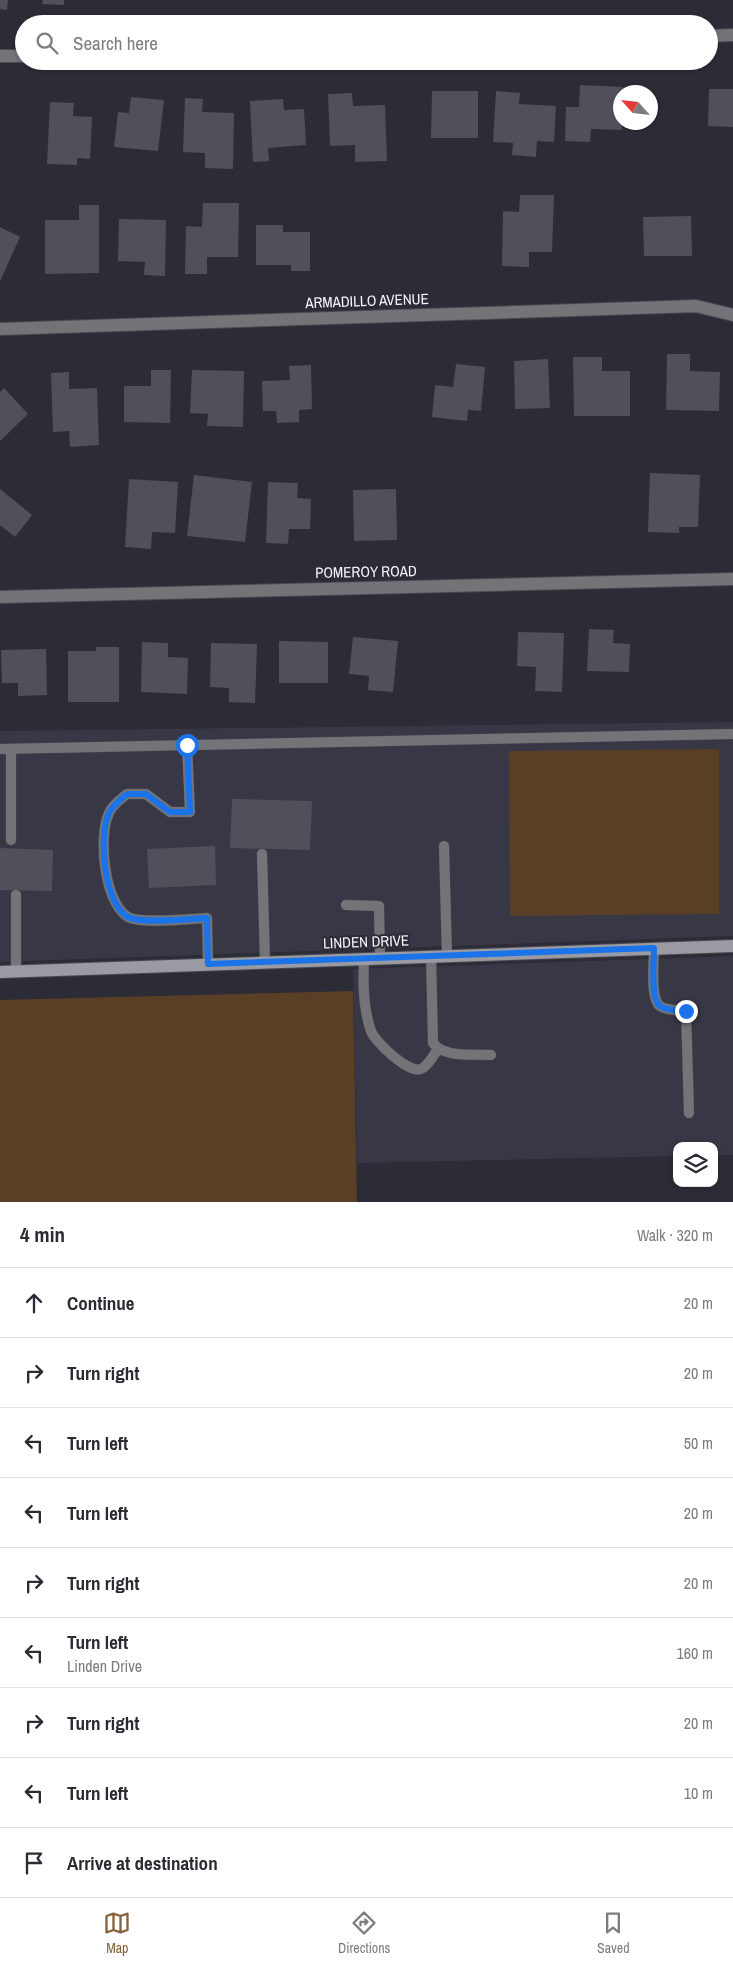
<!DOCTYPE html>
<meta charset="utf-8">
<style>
:root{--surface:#fff;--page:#f2f2f3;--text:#2b2b33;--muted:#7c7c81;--line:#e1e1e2;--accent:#86613c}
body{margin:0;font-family:"Archivo Narrow",sans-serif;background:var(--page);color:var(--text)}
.controls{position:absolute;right:15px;bottom:15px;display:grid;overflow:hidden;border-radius:10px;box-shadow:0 1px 4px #0004}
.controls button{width:45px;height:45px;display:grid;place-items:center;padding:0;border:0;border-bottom:1px solid var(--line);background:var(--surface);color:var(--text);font:25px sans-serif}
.compass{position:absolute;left:613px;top:85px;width:45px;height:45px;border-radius:50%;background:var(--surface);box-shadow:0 1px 4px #0004;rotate:297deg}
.stop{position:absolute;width:15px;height:15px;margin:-11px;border:4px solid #1a73e8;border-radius:50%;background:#fff}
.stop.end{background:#1a73e8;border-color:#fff;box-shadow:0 1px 5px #0008}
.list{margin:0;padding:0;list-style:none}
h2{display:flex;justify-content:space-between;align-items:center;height:65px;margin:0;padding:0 20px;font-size:21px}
h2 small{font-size:16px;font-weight:400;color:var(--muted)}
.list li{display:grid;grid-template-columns:32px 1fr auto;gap:15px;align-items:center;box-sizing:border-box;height:70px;padding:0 20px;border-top:1px solid var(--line)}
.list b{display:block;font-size:19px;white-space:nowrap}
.list p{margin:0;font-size:16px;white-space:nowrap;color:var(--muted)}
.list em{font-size:16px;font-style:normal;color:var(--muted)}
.icon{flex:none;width:28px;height:28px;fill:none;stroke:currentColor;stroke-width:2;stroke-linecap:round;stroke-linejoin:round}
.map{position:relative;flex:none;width:733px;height:1202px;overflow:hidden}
.search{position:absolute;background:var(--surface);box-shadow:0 1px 4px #0004;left:15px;right:15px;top:15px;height:55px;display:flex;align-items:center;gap:12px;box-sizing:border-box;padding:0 18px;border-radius:28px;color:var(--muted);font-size:19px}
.sheet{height:695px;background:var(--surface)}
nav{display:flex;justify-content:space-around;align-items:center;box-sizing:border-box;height:70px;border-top:1px solid var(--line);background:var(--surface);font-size:14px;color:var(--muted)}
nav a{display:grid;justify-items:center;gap:2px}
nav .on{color:var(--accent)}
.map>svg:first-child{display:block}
.built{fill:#373746}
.green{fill:#593f25}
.building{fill:#50505b}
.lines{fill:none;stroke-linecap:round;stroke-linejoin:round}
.lane-casing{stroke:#484851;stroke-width:11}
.street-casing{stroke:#484851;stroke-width:14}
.secondary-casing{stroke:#484851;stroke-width:14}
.lane{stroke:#737378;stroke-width:10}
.street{stroke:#737378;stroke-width:12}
.secondary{stroke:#9a9aa2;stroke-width:12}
.route{stroke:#1a73e8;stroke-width:6}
.labels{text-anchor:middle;stroke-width:4;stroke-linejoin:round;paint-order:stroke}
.street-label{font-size:15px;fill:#f4f4fa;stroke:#2c2c36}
</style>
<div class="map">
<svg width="733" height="1202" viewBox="0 0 733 1202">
<rect width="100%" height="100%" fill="#2c2c36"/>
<g class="built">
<polygon points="733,722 733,936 0,962 0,731"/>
<polygon points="733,956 733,1155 714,1155 714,1146 677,1146 677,1156 357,1163 353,969"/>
</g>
<g class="green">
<polygon points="719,749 719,914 510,916 509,751"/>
<polygon points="353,991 357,1202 0,1202 0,1000"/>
</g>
<g class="building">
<polygon points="0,0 8,0 7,10 0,9"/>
<polygon points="43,0 64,0 64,5 42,4"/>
<polygon points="580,85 623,87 623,92 620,92 622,130 591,129 590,142 565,141 566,107 579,107"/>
<polygon points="709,89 733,89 733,127 708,126"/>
<polygon points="432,91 478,91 478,138 431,138"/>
<polygon points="496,91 520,93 519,104 556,106 554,142 537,141 536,157 512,155 513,143 493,142"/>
<polygon points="352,93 353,106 385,105 387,161 355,162 355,145 330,146 328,94"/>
<polygon points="131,97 164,100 158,151 114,147 118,112 129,113"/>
<polygon points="185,98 203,99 202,112 234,113 233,169 205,168 205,153 183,152"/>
<polygon points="283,99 284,110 304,109 306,145 268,148 269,161 253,162 250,101"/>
<polygon points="50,102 74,103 73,116 92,117 90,159 77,158 77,165 47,164"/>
<polygon points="520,195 554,195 552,252 529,252 529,267 502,266 503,211 519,212"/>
<polygon points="203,203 239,203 238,257 207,257 207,274 185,274 186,226 202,227"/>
<polygon points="79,205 99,205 99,273 45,274 45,220 79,220"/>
<polygon points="691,216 692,256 644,256 643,217"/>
<polygon points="119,219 166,220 165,276 144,275 145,262 118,261"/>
<polygon points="256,225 283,225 283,232 310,232 310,271 291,271 291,265 256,265"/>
<polygon points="0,227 20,237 0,281"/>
<polygon points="667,354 690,354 690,371 720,372 719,411 666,410"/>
<polygon points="573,357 602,357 602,371 630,371 630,416 574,416"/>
<polygon points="548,359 550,408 515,409 514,361"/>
<polygon points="456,364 485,367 481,411 468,410 467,421 432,417 435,385 453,387"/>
<polygon points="311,365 312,409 299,410 299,422 277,423 276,411 263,411 262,381 290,380 289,366"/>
<polygon points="151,370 171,370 170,423 124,422 124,386 151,386"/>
<polygon points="192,370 244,371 243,427 207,426 208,414 190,413"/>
<polygon points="69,372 69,389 97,388 99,445 70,447 69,431 53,432 51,373"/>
<polygon points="4,388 28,414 0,441 0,392"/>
<polygon points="650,473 700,475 698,527 679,527 679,533 648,532"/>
<polygon points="194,475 252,482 245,542 187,536"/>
<polygon points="129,479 178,482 175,533 152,532 151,549 125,547"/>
<polygon points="268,482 298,483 297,498 311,499 310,529 289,529 288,544 266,543"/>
<polygon points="0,489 32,515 15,537 0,525"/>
<polygon points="396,489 397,540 354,541 353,490"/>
<polygon points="589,629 614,630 613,643 630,644 629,672 587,671"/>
<polygon points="518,632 564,633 562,692 535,691 536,667 517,666"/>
<polygon points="353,637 398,641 393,692 368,690 369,676 349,674"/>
<polygon points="279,641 328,642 328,683 279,683"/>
<polygon points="142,642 168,643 168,657 188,658 187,694 141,692"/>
<polygon points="211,643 257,644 255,703 229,702 229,688 210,687"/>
<polygon points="96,647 119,647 119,702 68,702 68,651 96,651"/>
<polygon points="46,649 47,695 18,696 18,683 2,683 1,650"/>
<polygon points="232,799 312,801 310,850 230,848"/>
<polygon points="215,846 216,885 149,888 147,849"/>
<polygon points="0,848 53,850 52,891 0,890"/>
</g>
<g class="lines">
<defs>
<g id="lane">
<path d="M187 745 190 812H170L146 794H127C121 799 112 805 109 813 98 836 104 903 128 917 141 924 189 919 207 918L208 964"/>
<polyline points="0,749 733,734"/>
<polyline points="11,749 11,840"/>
<polyline points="444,846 447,956"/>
<polyline points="262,854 265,962"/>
<polyline points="346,905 379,906 380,958"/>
<path d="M654 949C654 961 650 999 660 1006 667 1011 678 1010 686 1011L689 1113"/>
<path d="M431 956 433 1043C444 1058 473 1054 491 1055"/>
<path d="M364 959C363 983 363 1008 371 1031 375 1042 409 1074 421 1069 428 1066 433 1056 438 1049"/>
<polyline points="16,971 16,895"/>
</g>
<g id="street">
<polyline points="709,36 733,35"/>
<polyline points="0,56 24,56"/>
<polyline points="0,329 696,306 733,315"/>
<polyline points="0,597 733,579"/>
</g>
<polyline id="secondary" points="0,972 733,946"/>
</defs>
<use href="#lane" class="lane-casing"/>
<use href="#street" class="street-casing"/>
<use href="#secondary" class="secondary-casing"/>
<use href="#lane" class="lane"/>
<use href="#street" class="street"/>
<use href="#secondary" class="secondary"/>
</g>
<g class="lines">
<path class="route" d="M187 745 190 812H170L146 794H127C121 799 112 806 109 813 98 836 104 904 128 917 142 924 189 919 207 918L208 964 654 948C654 961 650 999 660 1006 667 1011 678 1010 686 1011"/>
</g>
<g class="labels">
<g class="street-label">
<text transform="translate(367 301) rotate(-2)" y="5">ARMADILLO AVENUE</text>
<text transform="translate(366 572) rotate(-1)" y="5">POMEROY ROAD</text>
<text transform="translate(366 942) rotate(-2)" y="5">LINDEN DRIVE</text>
</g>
</g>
</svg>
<div class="controls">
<button><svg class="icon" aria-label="layers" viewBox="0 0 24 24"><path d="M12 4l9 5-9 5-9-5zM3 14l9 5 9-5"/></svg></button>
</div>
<svg class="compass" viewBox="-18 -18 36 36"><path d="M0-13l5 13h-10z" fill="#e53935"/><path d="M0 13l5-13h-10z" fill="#7c7c81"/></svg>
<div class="stop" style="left:187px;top:745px"></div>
<div class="stop end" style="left:686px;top:1011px"></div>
<div class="search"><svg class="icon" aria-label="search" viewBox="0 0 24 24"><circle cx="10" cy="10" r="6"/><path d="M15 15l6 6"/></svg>Search here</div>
</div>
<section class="sheet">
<h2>4 min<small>Walk · 320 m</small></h2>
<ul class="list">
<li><svg class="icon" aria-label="ahead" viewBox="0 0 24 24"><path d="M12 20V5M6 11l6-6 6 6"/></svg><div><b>Continue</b></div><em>20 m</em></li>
<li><svg class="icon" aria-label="right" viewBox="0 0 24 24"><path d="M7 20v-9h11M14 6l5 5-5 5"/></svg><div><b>Turn right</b></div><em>20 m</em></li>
<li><svg class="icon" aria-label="left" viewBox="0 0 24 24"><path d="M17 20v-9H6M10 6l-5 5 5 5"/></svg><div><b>Turn left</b></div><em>50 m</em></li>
<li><svg class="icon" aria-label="left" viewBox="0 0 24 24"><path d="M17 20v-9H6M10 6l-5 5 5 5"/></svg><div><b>Turn left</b></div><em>20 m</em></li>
<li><svg class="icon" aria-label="right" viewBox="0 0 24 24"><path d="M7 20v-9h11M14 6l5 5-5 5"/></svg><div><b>Turn right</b></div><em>20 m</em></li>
<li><svg class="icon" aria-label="left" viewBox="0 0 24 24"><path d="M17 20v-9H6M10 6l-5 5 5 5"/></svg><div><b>Turn left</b><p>Linden Drive</p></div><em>160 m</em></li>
<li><svg class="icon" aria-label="right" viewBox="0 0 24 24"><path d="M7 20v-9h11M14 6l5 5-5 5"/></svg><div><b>Turn right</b></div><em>20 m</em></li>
<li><svg class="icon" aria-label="left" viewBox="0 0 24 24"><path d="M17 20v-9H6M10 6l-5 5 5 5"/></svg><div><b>Turn left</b></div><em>10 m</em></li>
<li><svg class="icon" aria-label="arrive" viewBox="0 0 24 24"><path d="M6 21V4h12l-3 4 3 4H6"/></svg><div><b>Arrive at destination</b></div></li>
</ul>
</section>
<nav>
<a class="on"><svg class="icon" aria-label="map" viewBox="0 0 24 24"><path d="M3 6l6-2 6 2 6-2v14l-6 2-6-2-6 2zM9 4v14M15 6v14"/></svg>Map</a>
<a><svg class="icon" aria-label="directions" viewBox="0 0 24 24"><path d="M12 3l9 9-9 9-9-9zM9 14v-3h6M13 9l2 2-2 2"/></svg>Directions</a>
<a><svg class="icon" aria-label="saved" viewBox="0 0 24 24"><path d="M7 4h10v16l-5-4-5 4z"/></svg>Saved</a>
</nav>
